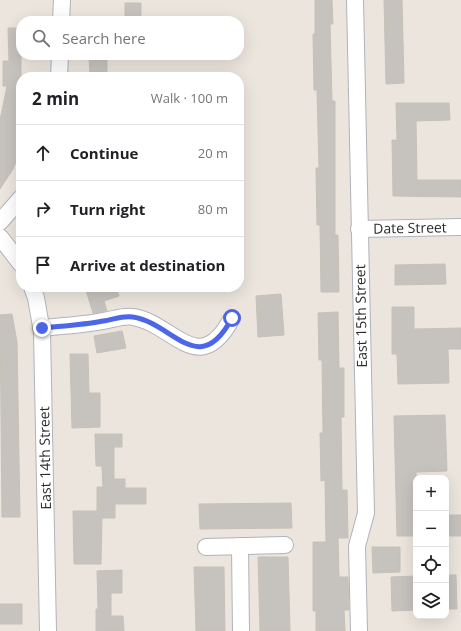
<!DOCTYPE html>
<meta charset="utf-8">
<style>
:root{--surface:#fff;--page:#f6f6f6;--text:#202124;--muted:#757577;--line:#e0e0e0}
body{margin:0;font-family:"Open Sans",sans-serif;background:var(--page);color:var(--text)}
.controls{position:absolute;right:12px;bottom:12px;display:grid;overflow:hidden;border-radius:8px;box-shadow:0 4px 16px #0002}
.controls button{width:36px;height:36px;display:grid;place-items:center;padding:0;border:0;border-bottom:1px solid var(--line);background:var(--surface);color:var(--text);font:20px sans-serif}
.stop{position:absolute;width:12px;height:12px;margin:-9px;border:3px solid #4c66e9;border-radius:50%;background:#fff}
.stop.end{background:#4c66e9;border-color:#fff;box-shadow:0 1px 4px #0008}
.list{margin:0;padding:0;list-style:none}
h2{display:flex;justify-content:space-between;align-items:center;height:52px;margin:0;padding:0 16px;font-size:17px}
h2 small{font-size:13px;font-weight:400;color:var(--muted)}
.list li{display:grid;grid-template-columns:26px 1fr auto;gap:12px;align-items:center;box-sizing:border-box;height:56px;padding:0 16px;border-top:1px solid var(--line)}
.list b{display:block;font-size:15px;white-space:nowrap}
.list em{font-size:13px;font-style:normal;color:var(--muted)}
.icon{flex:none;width:22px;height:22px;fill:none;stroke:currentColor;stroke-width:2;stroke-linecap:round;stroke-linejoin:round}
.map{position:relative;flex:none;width:461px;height:631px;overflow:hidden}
.search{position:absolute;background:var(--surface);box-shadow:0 4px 16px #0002;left:16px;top:16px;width:228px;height:44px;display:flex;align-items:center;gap:10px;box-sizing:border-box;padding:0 14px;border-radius:16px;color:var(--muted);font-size:15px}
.panel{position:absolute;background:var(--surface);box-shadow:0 4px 16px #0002;left:16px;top:72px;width:228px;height:220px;border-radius:16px}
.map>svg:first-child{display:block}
.building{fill:#c6c2bd;stroke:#c6c1b7}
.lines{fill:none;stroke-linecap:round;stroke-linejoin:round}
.minor-casing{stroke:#b1b3bc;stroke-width:18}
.minor{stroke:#fff;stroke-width:16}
.route{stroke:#4c66e9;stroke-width:5}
.labels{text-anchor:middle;stroke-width:3.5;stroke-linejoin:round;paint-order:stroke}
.street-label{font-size:14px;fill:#2a2a2a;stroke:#fff}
</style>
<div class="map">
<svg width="461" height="631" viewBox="0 0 461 631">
<rect width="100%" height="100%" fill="#ebe5dd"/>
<g class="building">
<polygon points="315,0 332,0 333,24 330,24 332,101 335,101 335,235 338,235 339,292 321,292 320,225 317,225 316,168 319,168 317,90 314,90 313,34 315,34"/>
<polygon points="384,0 402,0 404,83 386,84"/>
<rect x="125" y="3" width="16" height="18"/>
<polygon points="8,28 21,28 21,150 13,169 0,189 0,120 7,86 3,86 3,61 9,61"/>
<polygon points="89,55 107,55 107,77 90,77"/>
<polygon points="396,103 449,103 450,120 416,121 417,180 461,180 461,197 393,196 392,140 397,140"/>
<polygon points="445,264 446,284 395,285 395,265"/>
<polygon points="85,287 116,287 119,296 104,301 107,311 93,313"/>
<polygon points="281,294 284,335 258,337 256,296"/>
<polygon points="392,307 414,307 414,329 461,328 461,349 448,349 449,383 398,384 397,354 392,354"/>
<polygon points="338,312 339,368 344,368 344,417 341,417 342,490 347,490 348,538 338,538 339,577 348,577 349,610 344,610 345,631 316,631 316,611 313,611 313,542 326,542 325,480 321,481 320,433 323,433 322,360 319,360 318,313"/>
<polygon points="12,314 17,342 20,517 2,517 0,315"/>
<polygon points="122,331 126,348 97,353 94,336"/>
<polygon points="70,354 88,354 89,393 100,393 100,427 72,428"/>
<polygon points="445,415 447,471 416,472 416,536 397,536 394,416"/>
<polygon points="95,434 122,434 122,447 114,447 114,479 125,479 125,488 146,488 146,504 115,504 115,518 102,518 101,564 74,564 73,511 97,511 97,487 103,487 102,466 96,466"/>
<polygon points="291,503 292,528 200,529 199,504"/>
<rect x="446" y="515" width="15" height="21"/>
<polygon points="372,547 400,547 400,572 373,573"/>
<polygon points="258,557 288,557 290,631 260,631"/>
<polygon points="194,567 224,567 225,631 196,631"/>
<polygon points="122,570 122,593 111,593 111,616 123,616 124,631 96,631 96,609 98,609 97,571"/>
<polygon points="446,575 456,575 457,609 446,609"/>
<polygon points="416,576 416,610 392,611 391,577"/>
<rect x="0" y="604" width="22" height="20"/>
</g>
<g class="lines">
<defs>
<g id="minor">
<polyline points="355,0 366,513 357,546 359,631"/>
<polyline points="61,21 62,0"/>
<polyline points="59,77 60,55"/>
<polyline points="0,222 21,198"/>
<polyline points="359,229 461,227"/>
<polyline points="0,237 21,264"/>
<polyline points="32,287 36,298 42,332 48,631"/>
<path d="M41 328C62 326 83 325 103 321 113 320 122 315 133 317 173 323 199 380 232 318"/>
<polyline points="240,546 241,631"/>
<polyline points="206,547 285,545"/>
</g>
</defs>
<use href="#minor" class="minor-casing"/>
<use href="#minor" class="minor"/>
</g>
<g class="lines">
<path class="route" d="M42 328C62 326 83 325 103 321 113 320 122 315 133 317 173 323 199 380 232 318"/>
</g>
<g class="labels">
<g class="street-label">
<text transform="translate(410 228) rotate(-1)" y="5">Date Street</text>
<text transform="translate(361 316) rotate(-91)" y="5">East 15th Street</text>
<text transform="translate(45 458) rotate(-91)" y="5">East 14th Street</text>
</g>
</g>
</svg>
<div class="controls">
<button>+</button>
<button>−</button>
<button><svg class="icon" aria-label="locate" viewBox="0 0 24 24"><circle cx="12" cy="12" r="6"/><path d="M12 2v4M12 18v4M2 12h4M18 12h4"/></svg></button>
<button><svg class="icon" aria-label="layers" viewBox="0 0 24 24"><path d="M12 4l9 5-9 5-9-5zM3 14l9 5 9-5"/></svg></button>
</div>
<div class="stop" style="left:232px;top:318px"></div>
<div class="stop end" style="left:42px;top:328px"></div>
<div class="search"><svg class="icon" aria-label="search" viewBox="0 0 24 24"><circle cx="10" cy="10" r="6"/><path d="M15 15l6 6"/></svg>Search here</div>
<section class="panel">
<h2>2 min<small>Walk · 100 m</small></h2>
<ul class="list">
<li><svg class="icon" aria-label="ahead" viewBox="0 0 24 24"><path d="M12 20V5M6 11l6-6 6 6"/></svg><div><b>Continue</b></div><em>20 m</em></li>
<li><svg class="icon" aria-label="right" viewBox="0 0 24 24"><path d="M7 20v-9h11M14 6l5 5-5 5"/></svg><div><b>Turn right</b></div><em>80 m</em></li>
<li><svg class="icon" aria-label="arrive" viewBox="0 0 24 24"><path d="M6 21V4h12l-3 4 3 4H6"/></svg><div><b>Arrive at destination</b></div></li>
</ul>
</section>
</div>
